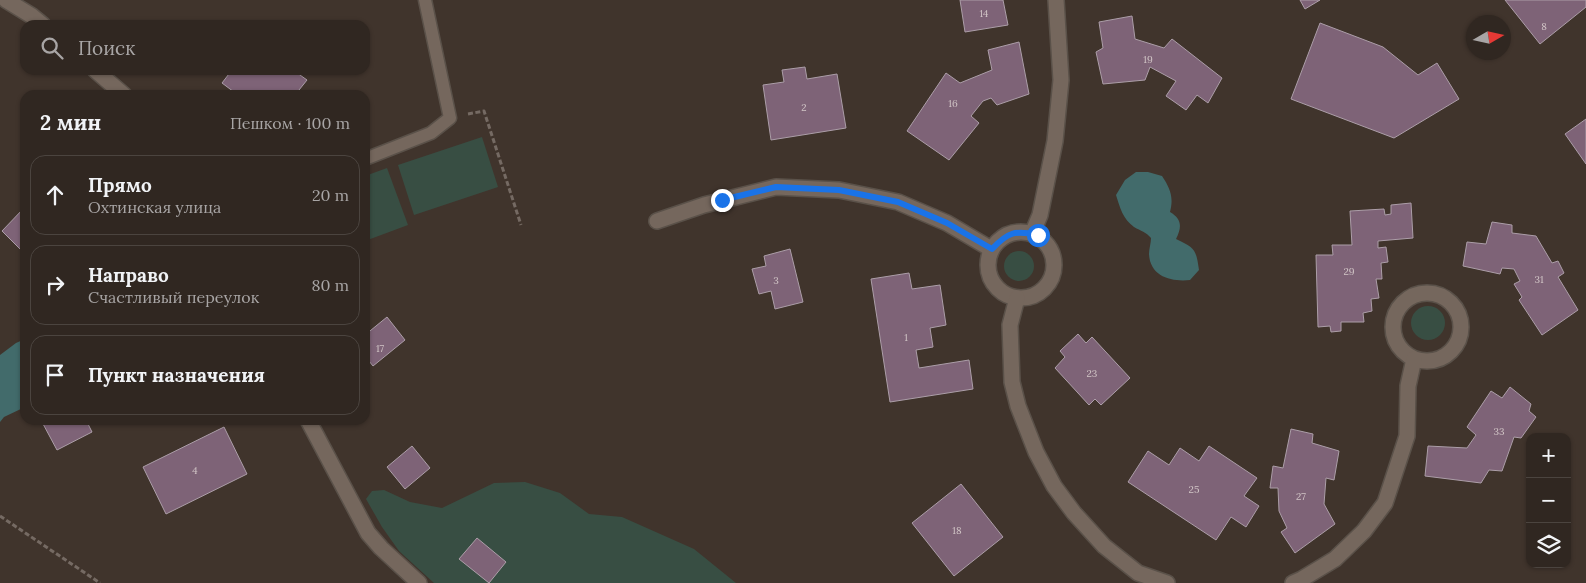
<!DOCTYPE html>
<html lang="ru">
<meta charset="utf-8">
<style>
:root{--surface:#302721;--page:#3c332e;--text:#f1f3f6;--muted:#a8a5a5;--line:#4b443f}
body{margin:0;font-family:Lora,serif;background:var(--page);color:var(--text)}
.controls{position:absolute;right:15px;bottom:15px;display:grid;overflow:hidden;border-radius:10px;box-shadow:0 1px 4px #0004}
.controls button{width:45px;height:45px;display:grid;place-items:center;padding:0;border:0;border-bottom:1px solid var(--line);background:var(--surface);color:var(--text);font:25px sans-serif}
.compass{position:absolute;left:1466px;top:15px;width:45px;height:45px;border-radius:50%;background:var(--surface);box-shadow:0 1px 4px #0004;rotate:81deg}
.stop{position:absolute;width:15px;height:15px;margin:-11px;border:4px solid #1a73e8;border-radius:50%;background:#fff}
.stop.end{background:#1a73e8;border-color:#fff;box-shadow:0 1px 5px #0008}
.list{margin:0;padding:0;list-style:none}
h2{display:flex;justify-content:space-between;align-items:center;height:65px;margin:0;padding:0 20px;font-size:21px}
h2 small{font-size:16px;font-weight:400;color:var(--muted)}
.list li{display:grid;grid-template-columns:32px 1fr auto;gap:15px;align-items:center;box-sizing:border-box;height:80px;margin:0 10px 10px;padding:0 10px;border:1px solid var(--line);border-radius:15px}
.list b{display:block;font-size:19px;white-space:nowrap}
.list p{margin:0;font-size:16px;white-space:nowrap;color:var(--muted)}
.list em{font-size:16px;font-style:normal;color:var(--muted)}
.icon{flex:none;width:28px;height:28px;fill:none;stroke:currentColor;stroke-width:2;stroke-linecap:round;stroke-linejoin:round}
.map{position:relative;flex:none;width:1586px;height:583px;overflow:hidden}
.search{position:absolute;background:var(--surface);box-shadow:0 1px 4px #0004;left:20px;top:20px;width:350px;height:55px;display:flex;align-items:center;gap:12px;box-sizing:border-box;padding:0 18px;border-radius:15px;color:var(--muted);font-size:19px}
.panel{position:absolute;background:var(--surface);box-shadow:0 1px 4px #0004;left:20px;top:90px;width:350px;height:335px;border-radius:15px}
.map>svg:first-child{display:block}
.green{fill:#384e43}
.water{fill:#426b6b}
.building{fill:#7e6377;stroke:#ac9ea8}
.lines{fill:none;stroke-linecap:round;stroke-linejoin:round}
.lane-casing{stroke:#5a5149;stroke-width:15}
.street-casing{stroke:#5a5149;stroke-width:18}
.path{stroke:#756a63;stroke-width:3;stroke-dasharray:5 2.5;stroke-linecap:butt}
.lane{stroke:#75675d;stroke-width:12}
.street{stroke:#75675d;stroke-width:15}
.route{stroke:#1a73e8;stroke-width:6}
.labels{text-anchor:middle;stroke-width:4.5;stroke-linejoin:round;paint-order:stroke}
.number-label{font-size:10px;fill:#d1c5c6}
</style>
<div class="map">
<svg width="1586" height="583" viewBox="0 0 1586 583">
<rect width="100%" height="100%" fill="#40342c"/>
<g class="green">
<polygon points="482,137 498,187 414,215 398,165"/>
<polygon points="387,168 408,225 365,241 365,176"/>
<circle cx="1019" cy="266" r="15"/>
<circle cx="1428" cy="323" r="17"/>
<polygon points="525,482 560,493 589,514 622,517 694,549 736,583 434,583 399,551 382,527 366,499 372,491 384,490 410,502 442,508 494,483"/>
</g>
<g class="water">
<path d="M1136 172H1148L1162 176C1170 188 1174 197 1170 212 1182 219 1182 227 1176 239 1195 248 1196 249 1199 270L1190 280C1172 282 1150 277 1149 254 1149 249 1151 243 1151 238 1146 232 1141 231 1134 227 1123 219 1120 208 1116 195L1125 180Z"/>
<polygon points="25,339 25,407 4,417 0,422 0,355 16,343"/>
</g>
<g class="building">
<polygon points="960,0 1003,0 1008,25 965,32"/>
<polygon points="1300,0 1320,0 1305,9"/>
<polygon points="1505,0 1586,0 1586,7 1540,44"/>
<polygon points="1132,16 1135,39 1164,48 1172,39 1222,78 1208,103 1197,95 1186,110 1166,96 1176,81 1150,67 1145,80 1103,84 1096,52 1103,48 1099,22"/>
<polygon points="1320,23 1383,47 1418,75 1437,63 1459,99 1394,138 1291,99"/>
<polygon points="1019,42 1029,94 997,105 991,98 983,101 971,116 979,123 949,160 907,131 946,73 960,83 992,70 988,50"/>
<polygon points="805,67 807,79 837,74 846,128 771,140 763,85 784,82 782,70"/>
<polygon points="232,70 293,70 307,80 295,95 238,95 222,83"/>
<polygon points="1586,119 1586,164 1565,134"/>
<polygon points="1411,203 1413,238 1378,241 1378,248 1386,247 1388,262 1381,263 1382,279 1376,279 1379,298 1371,299 1372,311 1363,313 1364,322 1341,322 1341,331 1331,332 1330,326 1318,327 1316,255 1333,255 1332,245 1352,245 1350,211 1384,209 1385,215 1391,214 1391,205"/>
<polygon points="24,208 25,208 25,254 2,231"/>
<polygon points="1492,222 1512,225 1512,233 1536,236 1552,263 1558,261 1564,273 1558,277 1578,310 1542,335 1519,300 1522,297 1514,284 1520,281 1514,269 1502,268 1500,274 1463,266 1467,242 1486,244"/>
<polygon points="790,249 803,302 775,309 771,291 759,294 752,269 766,266 764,256"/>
<polygon points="909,273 912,289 940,285 946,325 930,328 933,347 916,350 919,368 969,360 973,389 890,402 871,279"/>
<polygon points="387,317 405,340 373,366 365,356 365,335"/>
<polygon points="1078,334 1086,343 1092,337 1130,378 1101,405 1095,399 1089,405 1055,368 1065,357 1060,351"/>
<polygon points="1510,387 1531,404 1529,411 1536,417 1521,438 1514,437 1502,471 1489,470 1481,483 1425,476 1428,446 1467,448 1476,435 1467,427 1491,391 1502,398"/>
<polygon points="46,420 86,420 92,432 57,450 42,422"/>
<polygon points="224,427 247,474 166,514 143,467"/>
<polygon points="1291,429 1313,434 1312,443 1339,451 1334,480 1326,478 1324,504 1335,524 1295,553 1281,532 1287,528 1279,511 1278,488 1270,488 1273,466 1283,468"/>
<polygon points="412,446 430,468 405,489 387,467"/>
<polygon points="1209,446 1257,478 1244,496 1259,506 1246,527 1231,517 1216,540 1128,482 1148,451 1169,465 1180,448 1199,461"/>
<polygon points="961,484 1003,537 954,576 912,523"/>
<polygon points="477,538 506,562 489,583 459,559"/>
</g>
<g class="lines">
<defs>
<polyline id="lane" points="365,159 431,133 450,118 425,0"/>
<g id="street">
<polyline points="6,0 32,16 43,25"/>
<polyline points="95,70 124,95"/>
<polyline points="657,221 704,205 776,187 839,190 898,202 947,223 991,249"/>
<circle cx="1021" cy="265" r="33"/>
<polyline points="1032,234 1040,215 1055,141 1061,80 1056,0"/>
<circle cx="1427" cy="327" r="34"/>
<polyline points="1017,298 1010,325 1012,382 1018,406 1036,452 1054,486 1074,513 1104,546 1138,573 1167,583"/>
<polyline points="308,420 368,533 381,548 419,583"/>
<polyline points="1293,583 1302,579 1335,559 1364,531 1385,503 1407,436 1408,386 1414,359"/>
</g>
</defs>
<use href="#lane" class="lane-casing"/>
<use href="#street" class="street-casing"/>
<g class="path">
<polyline points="468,114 484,111 521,225"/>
<polyline points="0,516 100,583"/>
</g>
<use href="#lane" class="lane"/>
<use href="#street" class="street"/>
</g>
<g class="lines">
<path class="route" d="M722 200 776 187 839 190 898 202 947 223 992 249C1008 232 1015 230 1038 235"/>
</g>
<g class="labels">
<g class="number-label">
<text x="984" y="17">14</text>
<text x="1544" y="30">8</text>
<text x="1148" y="63">19</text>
<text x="953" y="107">16</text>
<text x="804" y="111">2</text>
<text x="1349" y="275">29</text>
<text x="1539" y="283">31</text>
<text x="776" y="284">3</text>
<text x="906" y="341">1</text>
<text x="380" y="352">17</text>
<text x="1092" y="377">23</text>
<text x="1499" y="435">33</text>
<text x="195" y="474">4</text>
<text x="1194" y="493">25</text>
<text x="1301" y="500">27</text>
<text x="957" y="534">18</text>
</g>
</g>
</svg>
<div class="controls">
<button>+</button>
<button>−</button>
<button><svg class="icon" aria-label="layers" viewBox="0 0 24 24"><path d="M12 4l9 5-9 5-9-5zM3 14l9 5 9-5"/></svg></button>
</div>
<svg class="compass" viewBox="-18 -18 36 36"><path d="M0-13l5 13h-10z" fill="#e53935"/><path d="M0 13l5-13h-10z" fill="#a8a5a5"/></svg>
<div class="stop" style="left:1038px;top:235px"></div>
<div class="stop end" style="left:722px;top:200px"></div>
<div class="search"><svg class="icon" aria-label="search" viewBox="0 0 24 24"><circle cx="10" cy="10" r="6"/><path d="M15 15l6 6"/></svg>Поиск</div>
<section class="panel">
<h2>2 мин<small>Пешком · 100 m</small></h2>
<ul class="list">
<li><svg class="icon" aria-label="ahead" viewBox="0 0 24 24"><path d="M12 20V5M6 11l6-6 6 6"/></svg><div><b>Прямо</b><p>Охтинская улица</p></div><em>20 m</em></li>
<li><svg class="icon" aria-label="right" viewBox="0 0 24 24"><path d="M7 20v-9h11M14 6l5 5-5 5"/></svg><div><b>Направо</b><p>Счастливый переулок</p></div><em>80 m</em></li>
<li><svg class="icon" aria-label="arrive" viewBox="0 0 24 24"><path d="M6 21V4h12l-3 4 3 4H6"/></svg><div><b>Пункт назначения</b></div></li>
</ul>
</section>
</div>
